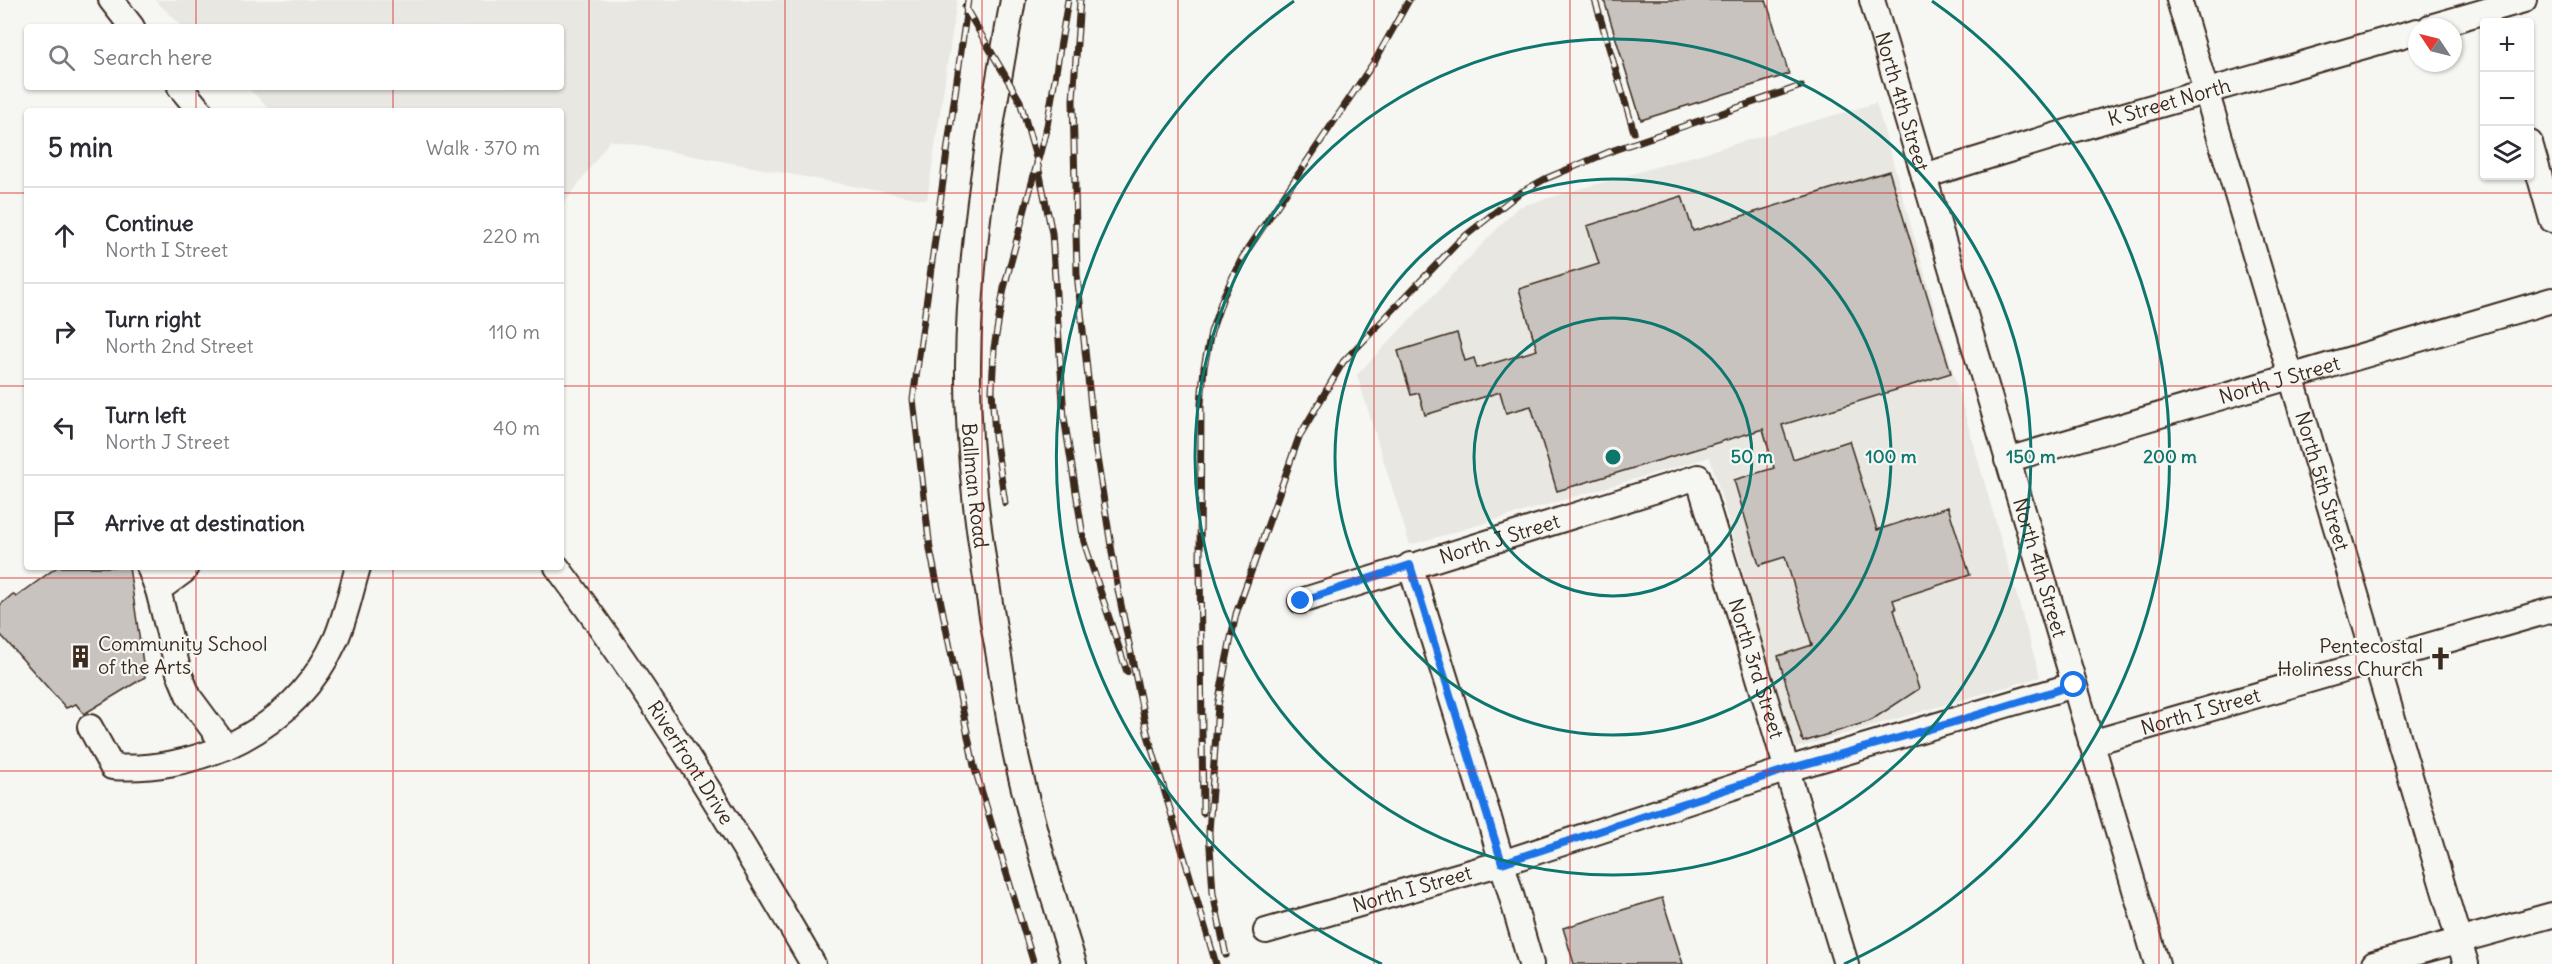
<!DOCTYPE html>
<meta charset="utf-8">
<style>
:root{--surface:#fff;--page:#f7f7f7;--text:#2b2b33;--muted:#7c7c81;--line:#e1e1e2}
body{margin:0;font-family:Delius,sans-serif;background:var(--page);color:var(--text)}
.controls{position:absolute;right:18px;top:18px;display:grid;overflow:hidden;border-radius:6px;box-shadow:0 2px 4px #0004}
.controls button{width:54px;height:54px;display:grid;place-items:center;padding:0;border:0;border-bottom:2px solid var(--line);background:var(--surface);color:var(--text);font:30px sans-serif}
.compass{position:absolute;left:2408px;top:18px;width:54px;height:54px;border-radius:50%;background:var(--surface);box-shadow:0 2px 4px #0004;rotate:305deg}
.stop{position:absolute;width:18px;height:18px;margin:-14px;border:4px solid #1a73e8;border-radius:50%;background:#fff}
.stop.end{background:#1a73e8;border-color:#fff;box-shadow:0 2px 6px #0008}
.list{margin:0;padding:0;list-style:none}
h2{display:flex;justify-content:space-between;align-items:center;height:78px;margin:0;padding:0 24px;font-size:26px}
h2 small{font-size:20px;font-weight:400;color:var(--muted)}
.list li{display:grid;grid-template-columns:39px 1fr auto;gap:18px;align-items:center;box-sizing:border-box;height:96px;padding:0 24px;border-top:2px solid var(--line)}
.list b{display:block;font-size:22px;white-space:nowrap}
.list p{margin:0;font-size:20px;white-space:nowrap;color:var(--muted)}
.list em{font-size:20px;font-style:normal;color:var(--muted)}
.icon{flex:none;width:33px;height:33px;fill:none;stroke:currentColor;stroke-width:2;stroke-linecap:round;stroke-linejoin:round}
.map{position:relative;flex:none;width:2552px;height:964px;overflow:hidden}
.search{position:absolute;background:var(--surface);box-shadow:0 2px 4px #0004;left:24px;top:24px;width:540px;height:66px;display:flex;align-items:center;gap:15px;box-sizing:border-box;padding:0 21px;border-radius:6px;color:var(--muted);font-size:22px}
.panel{position:absolute;background:var(--surface);box-shadow:0 2px 4px #0004;left:24px;top:108px;width:540px;height:462px;border-radius:6px}
.map>svg:first-child{display:block}
.built{fill:#e8e7e2}
.building{fill:#c8c3be;stroke:#3b2a1e;stroke-width:1.5}
.lines{fill:none;stroke-linecap:round;stroke-linejoin:round}
.minor-casing{stroke:#3b2a1e;stroke-width:28}
.minor{stroke:#f6f6f2;stroke-width:24}
.rail-casing{stroke:#3b2a1e;stroke-width:7}
.rail{stroke:#f6f6f2;stroke-width:4.5;stroke-dasharray:14;stroke-linecap:butt}
.route{stroke:#1a73e8;stroke-width:8}
.grid{fill:none;stroke:#d62828;stroke-width:1.5;stroke-opacity:0.55}
.ring{fill:none;stroke:#0f766e;stroke-width:3}
.labels{text-anchor:middle;stroke-width:4.5;stroke-linejoin:round;paint-order:stroke}
.street-label{font-size:20px;fill:#3b2a1e;stroke:#f6f6f2}
.poi-label{font-size:20px;fill:#3b2a1e;stroke:#f6f6f2;text-anchor:start}
.centre{fill:#0f766e;stroke:#f6f6f2;stroke-width:3}
.ring-label{font-size:18px;text-anchor:middle;font-weight:bold;fill:#0f766e;stroke:#f6f6f2;stroke-width:4.5;stroke-linejoin:round;paint-order:stroke}
</style>
<div class="map">
<svg width="2552" height="964" viewBox="0 0 2552 964">
<rect width="100%" height="100%" fill="#f6f6f2"/>
<filter id="ink" filterUnits="userSpaceOnUse"><feTurbulence type="fractalNoise" baseFrequency=".0167" numOctaves="2"/><feDisplacementMap in="SourceGraphic" scale="12" xChannelSelector="R" yChannelSelector="G"/><feConvolveMatrix kernelMatrix="1 2 1 2 8 2 1 2 1" color-interpolation-filters="sRGB"/></filter>
<g filter="url(#ink)">
<g class="built">
<polygon points="155,0 957,0 927,200 610,140 561,208 561,111 272,111 247,87 561,87 561,27 183,27"/>
<polygon points="1876,103 2040,677 1793,749 1710,457 1410,545 1357,375 1518,207"/>
</g>
<g class="building">
<polygon points="1604,0 1766,0 1789,74 1641,120"/>
<polygon points="1889,171 1951,373 1782,425 1793,459 1849,441 1877,530 1948,507 1970,575 1893,600 1896,609 1894,610 1919,689 1870,721 1803,742 1778,656 1812,645 1785,557 1759,565 1734,480 1774,468 1763,429 1557,491 1531,406 1506,413 1500,392 1425,415 1419,393 1411,395 1398,351 1457,333 1465,361 1474,358 1477,368 1537,350 1519,289 1599,264 1587,226 1682,196 1693,231"/>
<polygon points="57,567 129,567 145,677 84,714 76,704 66,708 0,634 0,605 13,594 16,597"/>
<polygon points="1662,898 1683,964 1574,964 1563,928"/>
</g>
<g class="lines">
<defs>
<g id="minor">
<polyline points="111,0 132,27"/>
<path id="s1" d="M1013 0C991 120 969 243 968 366 967 457 980 544 995 634 1003 676 1008 719 1017 760 1033 829 1053 897 1074 964"/>
<path id="s2" d="M1872 0 2157 964"/>
<path id="s3" d="M2179 0 2466 964"/>
<polyline points="2430,27 2524,0"/>
<polyline points="180,87 200,111"/>
<polyline points="2530,143 2552,220"/>
<path id="s4" d="M1924 176 2093 124 2417 31"/>
<path id="s5" d="M2007 460 2552 300"/>
<polyline points="1410,565 1489,818 1531,964"/>
<polyline points="149,567 158,590"/>
<path d="M186 567 184 571 158 590 179 673 189 697 226 747C276 725 313 689 336 639 346 616 351 590 358 567"/>
<path id="s6" d="M557 567C651 693 734 828 813 964"/>
<path id="s7" d="M1301 601 1698 477 1846 964"/>
<path d="M90 727 112 767C153 770 188 762 226 747"/>
<path id="s8" d="M2091 743 2552 610"/>
<path id="s9" d="M1266 931 1502 863 1788 769 2074 685"/>
<polyline points="2374,964 2552,915"/>
</g>
</defs>
<use href="#minor" class="minor-casing"/>
<use href="#minor" class="minor"/>
<defs>
<g id="rail">
<polyline points="968,0 913,399 930,549 974,766 1034,964"/>
<polyline points="1080,0 1073,100 1077,274 1095,445 1118,590 1147,732 1216,964"/>
<polyline points="1595,0 1634,132"/>
<polyline points="965,7 1020,101 1037,161 1052,233 1064,417 1084,542 1127,672"/>
<polyline points="1005,503 995,436 992,390 994,348 1004,288 1047,126 1068,0"/>
<polyline points="1203,813 1200,564 1201,404 1204,367 1211,332 1223,297 1242,258 1376,59 1409,0"/>
<polyline points="1226,955 1213,893 1209,832 1218,706 1227,657 1236,614 1299,437 1343,362 1459,241 1518,194 1545,179 1614,150 1801,86"/>
</g>
</defs>
<use href="#rail" class="rail-casing"/>
<use href="#rail" class="rail"/>
</g>
</g>
<g class="lines" filter="url(#ink)">
<polyline class="route" points="1301,601 1410,565 1502,863 1788,769 1951,723 2074,685"/>
</g>
<path class="grid" d="M196 0V27M393 0V27M589 0V964M785 0V964M982 0V964M1178 0V964M1374 0V964M1570 0V964M1767 0V964M1963 0V964M2159 0V964M2356 0V964M196 87V111M393 87V111M0 193H27M561 193H2552M0 386H27M561 386H2552M196 567V964M393 567V964M0 578H2552M0 771H2552"/>
<g class="ring">
<circle cx="1613" cy="457" r="139"/>
<circle cx="1613" cy="457" r="278"/>
<circle cx="1613" cy="457" r="418"/>
<path d="M1382 964A557 557 0 0 1 1294 1M1932 1A557 557 0 0 1 1844 964"/>
</g>
<defs>
<symbol id="building-bare" viewBox="-9 -9 18 18"><path d="M-4-6H4V6H1V3H-1V6H-4ZM-2.5-4.3h1.7v1.8h-1.7ZM.8-4.3h1.7v1.8H.8ZM-2.5-1h1.7V.8h-1.7ZM.8-1h1.7V.8H.8Z" fill="#3b2a1e" stroke="#f6f6f2" stroke-width="2.5" paint-order="stroke"/></symbol>
<symbol id="church-bare" viewBox="-9 -9 18 18"><path d="M-1.2-6h2.4v3.5h3.3v2.4h-3.3V6h-2.4V-.1h-3.3v-2.4h3.3Z" fill="#3b2a1e" stroke="#f6f6f2" stroke-width="2.5" paint-order="stroke"/></symbol>
</defs>
<g fill-rule="evenodd">
<use href="#building-bare" x="64" y="640" width="33" height="33"/>
<use href="#church-bare" x="2424" y="642" width="33" height="33"/>
</g>
<g class="labels">
<g class="street-label">
<text dy="7" stroke="none"><textPath href="#s2" startOffset="106">North 4th Street</textPath></text>
<text dy="7" stroke="none"><textPath href="#s4" startOffset="256">K Street North</textPath></text>
<text dy="7" stroke="none"><textPath href="#s5" startOffset="284">North J Street</textPath></text>
<text dy="7" stroke="none"><textPath href="#s3" startOffset="502">North 5th Street</textPath></text>
<text dy="7" stroke="none"><textPath href="#s1" startOffset="489">Ballman Road</textPath></text>
<text dy="7" stroke="none"><textPath href="#s7" startOffset="208">North J Street</textPath></text>
<text dy="7" stroke="none"><textPath href="#s2" startOffset="592">North 4th Street</textPath></text>
<text dy="7" stroke="none"><textPath href="#s7" startOffset="616">North 3rd Street</textPath></text>
<text dy="7" stroke="none"><textPath href="#s8" startOffset="114">North I Street</textPath></text>
<text dy="7" stroke="none"><textPath href="#s6" startOffset="237">Riverfront Drive</textPath></text>
<text dy="7" stroke="none"><textPath href="#s9" startOffset="152">North I Street</textPath></text>
</g>
<g class="poi-label">
<text x="98" y="651">Community School<tspan x="98" dy="23">of the Arts</tspan></text>
<text x="2423" y="653" text-anchor="end">Pentecostal<tspan x="2423" dy="23">Holiness Church</tspan></text>
</g>
</g>
<circle cx="1613" cy="457" r="9" class="centre"/>
<g class="ring-label">
<text x="1752" y="463">50 m</text>
<text x="1891" y="463">100 m</text>
<text x="2031" y="463">150 m</text>
<text x="2170" y="463">200 m</text>
</g>
</svg>
<div class="controls">
<button>+</button>
<button>−</button>
<button><svg class="icon" aria-label="layers" viewBox="0 0 24 24"><path d="M12 4l9 5-9 5-9-5zM3 14l9 5 9-5"/></svg></button>
</div>
<svg class="compass" viewBox="-18 -18 36 36"><path d="M0-13l5 13h-10z" fill="#e53935"/><path d="M0 13l5-13h-10z" fill="#7c7c81"/></svg>
<div class="stop" style="left:2074px;top:685px"></div>
<div class="stop end" style="left:1301px;top:601px"></div>
<div class="search"><svg class="icon" aria-label="search" viewBox="0 0 24 24"><circle cx="10" cy="10" r="6"/><path d="M15 15l6 6"/></svg>Search here</div>
<section class="panel">
<h2>5 min<small>Walk · 370 m</small></h2>
<ul class="list">
<li><svg class="icon" aria-label="ahead" viewBox="0 0 24 24"><path d="M12 20V5M6 11l6-6 6 6"/></svg><div><b>Continue</b><p>North I Street</p></div><em>220 m</em></li>
<li><svg class="icon" aria-label="right" viewBox="0 0 24 24"><path d="M7 20v-9h11M14 6l5 5-5 5"/></svg><div><b>Turn right</b><p>North 2nd Street</p></div><em>110 m</em></li>
<li><svg class="icon" aria-label="left" viewBox="0 0 24 24"><path d="M17 20v-9H6M10 6l-5 5 5 5"/></svg><div><b>Turn left</b><p>North J Street</p></div><em>40 m</em></li>
<li><svg class="icon" aria-label="arrive" viewBox="0 0 24 24"><path d="M6 21V4h12l-3 4 3 4H6"/></svg><div><b>Arrive at destination</b></div></li>
</ul>
</section>
</div>
